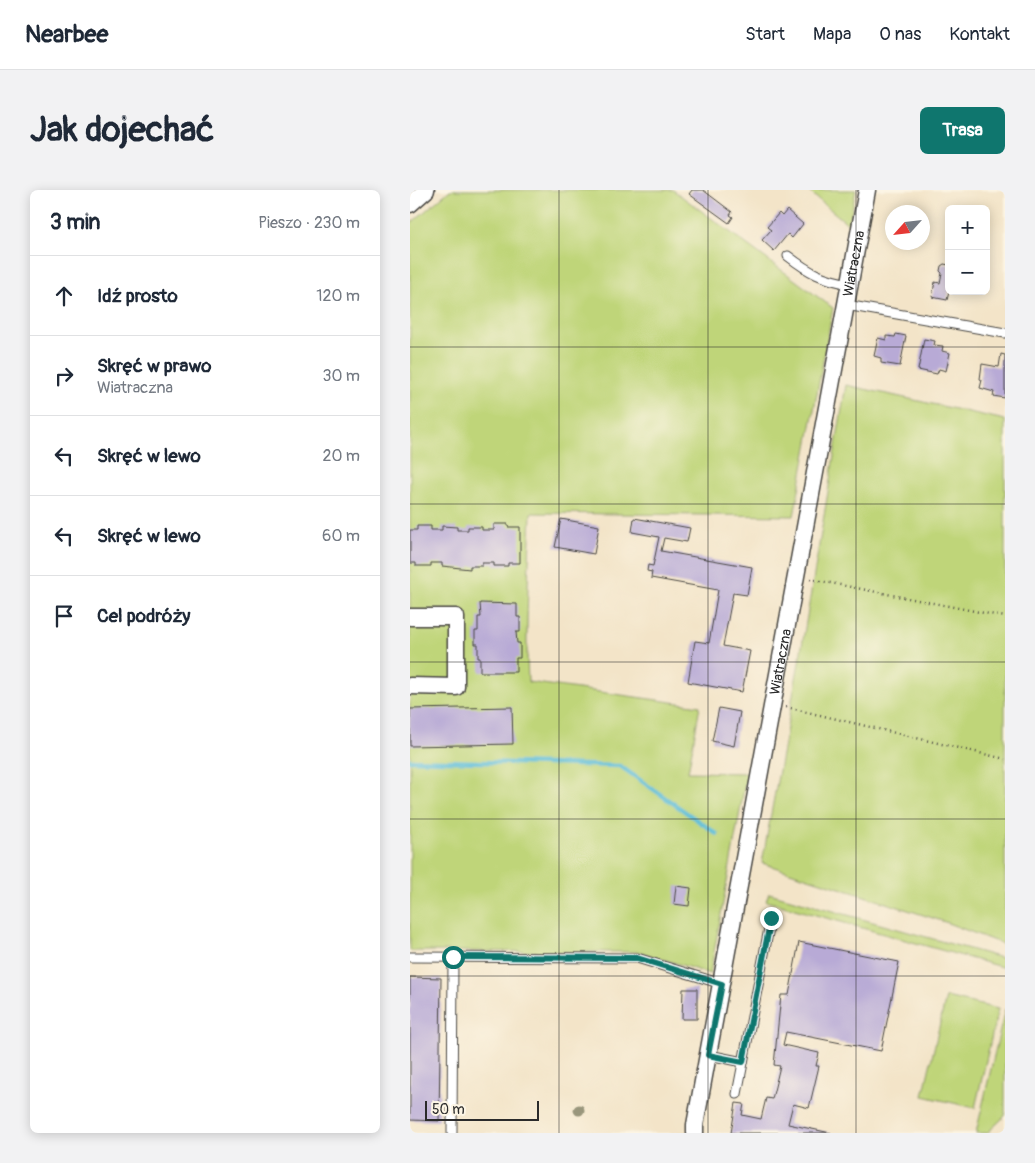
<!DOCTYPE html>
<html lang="pl">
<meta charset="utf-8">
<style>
:root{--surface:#fff;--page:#f2f2f3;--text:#1f2937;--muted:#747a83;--line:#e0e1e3;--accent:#0f766e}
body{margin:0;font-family:Pangolin,sans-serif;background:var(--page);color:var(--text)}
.controls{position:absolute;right:15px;top:15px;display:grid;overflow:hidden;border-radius:8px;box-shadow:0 2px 12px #0003}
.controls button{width:45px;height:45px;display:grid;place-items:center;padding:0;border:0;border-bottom:1px solid var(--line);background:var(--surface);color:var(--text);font:25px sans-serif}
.compass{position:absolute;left:475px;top:15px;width:45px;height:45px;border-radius:50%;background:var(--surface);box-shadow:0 2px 12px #0003;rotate:243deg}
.scale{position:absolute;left:15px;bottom:12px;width:114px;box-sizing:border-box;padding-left:5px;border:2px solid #2b2b2b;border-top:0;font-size:14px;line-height:18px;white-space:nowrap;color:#2b2b2b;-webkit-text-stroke:4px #fcf5e5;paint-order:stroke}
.stop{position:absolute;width:15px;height:15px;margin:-11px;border:4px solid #0f766e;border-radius:50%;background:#fff}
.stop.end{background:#0f766e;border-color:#fff;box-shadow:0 1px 5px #0008}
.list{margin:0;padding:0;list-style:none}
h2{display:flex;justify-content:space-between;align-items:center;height:65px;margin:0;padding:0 20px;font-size:21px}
h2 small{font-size:16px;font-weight:400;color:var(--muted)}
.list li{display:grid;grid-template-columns:32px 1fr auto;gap:15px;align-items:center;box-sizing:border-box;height:80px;padding:0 20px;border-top:1px solid var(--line)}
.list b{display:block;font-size:19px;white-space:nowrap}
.list p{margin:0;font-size:16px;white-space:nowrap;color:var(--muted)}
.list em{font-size:16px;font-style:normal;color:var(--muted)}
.icon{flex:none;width:28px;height:28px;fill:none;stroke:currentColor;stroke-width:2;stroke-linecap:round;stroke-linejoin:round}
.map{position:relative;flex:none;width:595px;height:943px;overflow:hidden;border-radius:8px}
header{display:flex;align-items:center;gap:30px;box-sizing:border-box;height:70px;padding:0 25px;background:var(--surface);border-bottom:1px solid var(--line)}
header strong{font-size:24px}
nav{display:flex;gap:28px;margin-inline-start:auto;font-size:18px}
.intro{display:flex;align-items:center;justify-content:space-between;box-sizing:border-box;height:120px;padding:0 30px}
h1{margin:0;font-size:35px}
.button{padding:12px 22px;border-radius:8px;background:var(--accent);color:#fff;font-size:18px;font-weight:700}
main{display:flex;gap:30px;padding:0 30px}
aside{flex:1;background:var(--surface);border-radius:8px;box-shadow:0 2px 12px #0003}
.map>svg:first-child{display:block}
.green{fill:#bfd579;stroke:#758052}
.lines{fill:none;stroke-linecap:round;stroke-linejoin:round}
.stream{stroke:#59bcd7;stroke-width:4.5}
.building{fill:#b8aad6}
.service-casing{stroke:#494743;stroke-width:11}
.minor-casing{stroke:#494743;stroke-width:19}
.path{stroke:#494743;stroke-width:2.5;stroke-dasharray:1 4;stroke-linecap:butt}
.service{stroke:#fff;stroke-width:9}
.minor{stroke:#fff;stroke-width:16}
.tree{fill:#99967c}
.route{stroke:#0f766e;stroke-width:6}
.grid{fill:none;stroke:#2b2b2b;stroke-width:1;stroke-opacity:0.55}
.labels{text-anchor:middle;stroke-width:4;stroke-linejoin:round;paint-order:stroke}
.street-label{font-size:14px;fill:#2b2b2b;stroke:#fcf5e5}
</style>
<header>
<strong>Nearbee</strong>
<nav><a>Start</a><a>Mapa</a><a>O nas</a><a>Kontakt</a></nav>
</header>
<div class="intro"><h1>Jak dojechać</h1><a class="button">Trasa</a></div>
<main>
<aside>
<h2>3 min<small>Pieszo · 230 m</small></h2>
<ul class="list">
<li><svg class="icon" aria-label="ahead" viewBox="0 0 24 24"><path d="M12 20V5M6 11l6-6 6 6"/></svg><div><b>Idź prosto</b></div><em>120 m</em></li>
<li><svg class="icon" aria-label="right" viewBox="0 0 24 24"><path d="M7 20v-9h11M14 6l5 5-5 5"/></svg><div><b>Skręć w prawo</b><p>Wiatraczna</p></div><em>30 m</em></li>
<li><svg class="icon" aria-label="left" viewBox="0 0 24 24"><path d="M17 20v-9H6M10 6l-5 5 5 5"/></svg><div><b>Skręć w lewo</b></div><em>20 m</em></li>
<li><svg class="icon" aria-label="left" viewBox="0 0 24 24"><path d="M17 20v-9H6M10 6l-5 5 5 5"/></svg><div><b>Skręć w lewo</b></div><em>60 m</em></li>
<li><svg class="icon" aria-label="arrive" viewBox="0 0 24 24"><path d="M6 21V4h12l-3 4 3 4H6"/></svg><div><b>Cel podróży</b></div></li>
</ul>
</aside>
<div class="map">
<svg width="595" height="943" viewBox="0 0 595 943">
<rect width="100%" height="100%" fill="#fcf5e5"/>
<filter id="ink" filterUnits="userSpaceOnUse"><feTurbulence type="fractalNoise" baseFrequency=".02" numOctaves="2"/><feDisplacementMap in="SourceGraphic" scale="10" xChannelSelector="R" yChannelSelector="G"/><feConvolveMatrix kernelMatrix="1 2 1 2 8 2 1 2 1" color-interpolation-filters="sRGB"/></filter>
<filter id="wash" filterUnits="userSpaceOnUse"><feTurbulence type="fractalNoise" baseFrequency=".0096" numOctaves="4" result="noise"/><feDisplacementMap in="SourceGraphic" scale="20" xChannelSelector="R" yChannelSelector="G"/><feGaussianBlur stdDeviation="1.12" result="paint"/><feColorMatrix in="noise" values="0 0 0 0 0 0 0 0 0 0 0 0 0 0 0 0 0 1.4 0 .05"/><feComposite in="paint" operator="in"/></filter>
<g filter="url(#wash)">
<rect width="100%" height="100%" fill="#f3e4c8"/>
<g class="green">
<path d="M40 0H263L423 118 384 326 121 323C119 379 115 436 118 492L290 516 278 582 337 583 300 784 231 762 0 761V34Z"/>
<polygon points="397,0 446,0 439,35"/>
<polygon points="436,195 595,230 595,755 535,732 352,673 392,456"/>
<polygon points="359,703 595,769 595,778 356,711"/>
<polygon points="536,807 588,819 565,918 513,906"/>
<polygon points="595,819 595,926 577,943 566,943"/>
</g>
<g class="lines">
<polyline class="stream" points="0,570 210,576 307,644"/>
</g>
<g id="blocks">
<g class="building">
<polygon points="282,0 293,0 322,22 320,25 323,27 319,33 279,4"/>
<polygon points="377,20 393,34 382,48 378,44 364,61 352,50 361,40 357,37 369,23 372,26"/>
<polygon points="534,74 539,75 539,102 537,110 522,107 525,92 530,93 532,83 530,81 531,76"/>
<polygon points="486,144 496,146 490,176 471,173 471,168 464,166 468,148 476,150 476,146 485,147"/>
<polygon points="514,149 525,151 524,155 533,156 532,161 540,163 536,181 529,179 527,184 508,180"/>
<polygon points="591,164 595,165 595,208 583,206 584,202 570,198 572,190 570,189 572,174 589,177"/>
<polygon points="224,328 280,338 277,352 254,348 251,361 342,377 337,405 323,403 313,456 340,461 332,502 278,492 285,451 299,453 308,400 241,388 242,382 237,381 238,375 243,376 249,347 222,342"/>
<polygon points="151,329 189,336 184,364 145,357"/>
<polygon points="84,334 98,334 98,337 110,337 110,373 98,373 98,376 84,376 84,373 72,373 72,376 60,376 60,379 32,376 32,373 21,373 21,376 6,376 6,373 0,373 0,340 7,340 7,336 21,336 21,340 32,340 32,336 47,337 47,340 58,340 58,337 72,337 72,340 84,340"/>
<polygon points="70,413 107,414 107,427 110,427 110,442 106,442 107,453 110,453 110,468 106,468 106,482 70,482 70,468 68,468 68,454 65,454 65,441 68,441 68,427 71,427"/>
<polygon points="102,517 103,554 0,556 0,519"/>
<polygon points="309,518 330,522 324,556 302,551"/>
<polygon points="266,696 281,698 279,716 264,714"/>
<polygon points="389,752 489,772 471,861 376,842 373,855 409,863 406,876 409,876 399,918 383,914 378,934 421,943 321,943 326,913 334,914 332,925 351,929 356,908 362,909 370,876 364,875 371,805 379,805"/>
<polygon points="0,787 31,788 29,931 0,930"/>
<polygon points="273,799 287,799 287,829 272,829"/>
</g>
</g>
</g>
<g filter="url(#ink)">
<use href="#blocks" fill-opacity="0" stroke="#494743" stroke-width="1"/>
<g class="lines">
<defs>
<g id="service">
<path d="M378 66C400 83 412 89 440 94"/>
<polyline points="436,115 595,143"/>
<polyline points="0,767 227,768 312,794"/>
<polyline points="299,865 333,872"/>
<polyline points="327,904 361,728"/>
<polyline points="42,943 43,767"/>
</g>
<g id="minor">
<polyline points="0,14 16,0"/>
<polyline points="0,427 46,427 46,497 0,496"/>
<path id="s1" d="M285 943V935L457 0"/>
</g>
</defs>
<use href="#service" class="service-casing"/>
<use href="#minor" class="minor-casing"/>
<g class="path">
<polyline points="400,389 595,427"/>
<polyline points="376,517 595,569"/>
</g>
<use href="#service" class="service"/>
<use href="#minor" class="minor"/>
</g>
<circle class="tree" cx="169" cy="920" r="5.5"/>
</g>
<g class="lines" filter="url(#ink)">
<polyline class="route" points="43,767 227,768 312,794 298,865 333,872 361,728"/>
</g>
<path class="grid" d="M149 0V943M298 0V943M446 0V943M0 157H595M0 314H595M0 472H595M0 629H595M0 786H595"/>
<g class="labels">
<g class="street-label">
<text dy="5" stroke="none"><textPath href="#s1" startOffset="884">Wiatraczna</textPath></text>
<text dy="5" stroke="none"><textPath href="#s1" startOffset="479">Wiatraczna</textPath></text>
</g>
</g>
</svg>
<div class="controls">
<button>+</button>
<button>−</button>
</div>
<svg class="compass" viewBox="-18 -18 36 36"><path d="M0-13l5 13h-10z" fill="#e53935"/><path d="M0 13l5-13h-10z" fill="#747a83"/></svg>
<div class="scale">50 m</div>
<div class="stop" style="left:43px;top:767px"></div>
<div class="stop end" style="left:361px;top:728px"></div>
</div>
</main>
